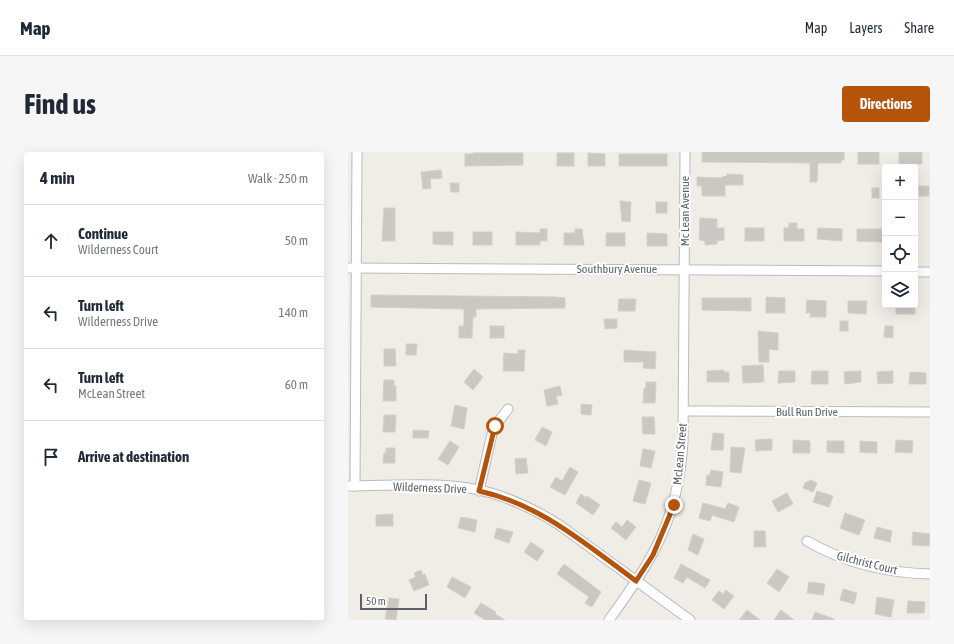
<!DOCTYPE html>
<meta charset="utf-8">
<style>
:root{--surface:#fff;--page:#f6f6f7;--text:#1f2937;--muted:#747a83;--line:#e0e1e3;--accent:#b45309}
body{margin:0;font-family:"Asap Condensed",sans-serif;background:var(--page);color:var(--text)}
.controls{position:absolute;right:12px;top:12px;display:grid;overflow:hidden;border-radius:4px;box-shadow:0 4px 16px #0002}
.controls button{width:36px;height:36px;display:grid;place-items:center;padding:0;border:0;border-bottom:1px solid var(--line);background:var(--surface);color:var(--text);font:20px sans-serif}
.scale{position:absolute;left:12px;bottom:10px;width:67px;box-sizing:border-box;padding-left:4px;border:2px solid #5d6266;border-top:0;font-size:11px;line-height:14px;white-space:nowrap;color:#5d6266;-webkit-text-stroke:3px #fff;paint-order:stroke}
.stop{position:absolute;width:12px;height:12px;margin:-9px;border:3px solid #b45309;border-radius:50%;background:#fff}
.stop.end{background:#b45309;border-color:#fff;box-shadow:0 1px 4px #0008}
.list{margin:0;padding:0;list-style:none}
h2{display:flex;justify-content:space-between;align-items:center;height:52px;margin:0;padding:0 16px;font-size:17px}
h2 small{font-size:13px;font-weight:400;color:var(--muted)}
.list li{display:grid;grid-template-columns:26px 1fr auto;gap:12px;align-items:center;box-sizing:border-box;height:72px;padding:0 16px;border-top:1px solid var(--line)}
.list b{display:block;font-size:15px;white-space:nowrap}
.list p{margin:0;font-size:13px;white-space:nowrap;color:var(--muted)}
.list em{font-size:13px;font-style:normal;color:var(--muted)}
.icon{flex:none;width:22px;height:22px;fill:none;stroke:currentColor;stroke-width:2;stroke-linecap:round;stroke-linejoin:round}
.map{position:relative;flex:none;width:582px;height:468px;overflow:hidden;border-radius:4px}
header{display:flex;align-items:center;gap:24px;box-sizing:border-box;height:56px;padding:0 20px;background:var(--surface);border-bottom:1px solid var(--line)}
header strong{font-size:19px}
nav{display:flex;gap:22px;margin-inline-start:auto;font-size:14px}
.intro{display:flex;align-items:center;justify-content:space-between;box-sizing:border-box;height:96px;padding:0 24px}
h1{margin:0;font-size:28px}
.button{padding:10px 18px;border-radius:4px;background:var(--accent);color:#fff;font-size:14px;font-weight:700}
main{display:flex;gap:24px;padding:0 24px}
aside{flex:1;background:var(--surface);border-radius:4px;box-shadow:0 4px 16px #0002}
.map>svg:first-child{display:block}
.building{fill:#cbc8c3;stroke:#d5cfc4}
.lines{fill:none;stroke-linecap:round;stroke-linejoin:round}
.street-casing{stroke:#b8bbc0;stroke-width:11}
.street{stroke:#fff;stroke-width:9}
.route{stroke:#b45309;stroke-width:5}
.labels{text-anchor:middle;stroke-width:4;stroke-linejoin:round;paint-order:stroke}
.street-label{font-size:12px;fill:#5d6266;stroke:#fff}
</style>
<header>
<strong>Map</strong>
<nav><a>Map</a><a>Layers</a><a>Share</a></nav>
</header>
<div class="intro"><h1>Find us</h1><a class="button">Directions</a></div>
<main>
<aside>
<h2>4 min<small>Walk · 250 m</small></h2>
<ul class="list">
<li><svg class="icon" aria-label="ahead" viewBox="0 0 24 24"><path d="M12 20V5M6 11l6-6 6 6"/></svg><div><b>Continue</b><p>Wilderness Court</p></div><em>50 m</em></li>
<li><svg class="icon" aria-label="left" viewBox="0 0 24 24"><path d="M17 20v-9H6M10 6l-5 5 5 5"/></svg><div><b>Turn left</b><p>Wilderness Drive</p></div><em>140 m</em></li>
<li><svg class="icon" aria-label="left" viewBox="0 0 24 24"><path d="M17 20v-9H6M10 6l-5 5 5 5"/></svg><div><b>Turn left</b><p>McLean Street</p></div><em>60 m</em></li>
<li><svg class="icon" aria-label="arrive" viewBox="0 0 24 24"><path d="M6 21V4h12l-3 4 3 4H6"/></svg><div><b>Arrive at destination</b></div></li>
</ul>
</aside>
<div class="map">
<svg width="582" height="468" viewBox="0 0 582 468">
<rect width="100%" height="100%" fill="#f0ede6"/>
<g class="building">
<polygon points="354,0 496,0 496,8 493,8 493,11 470,11 469,30 462,30 462,11 354,10"/>
<rect x="510" y="0" width="21" height="12"/>
<rect x="551" y="0" width="23" height="12"/>
<polygon points="125,1 175,1 175,13 117,14 117,2 125,2"/>
<rect x="209" y="1" width="17" height="13"/>
<polygon points="240,1 257,2 257,14 240,14"/>
<rect x="271" y="2" width="48" height="12"/>
<polygon points="93,18 94,26 82,27 83,36 75,37 73,20"/>
<polygon points="379,22 395,23 395,33 377,33 377,44 354,44 354,34 349,34 349,25 374,26 374,25 379,24"/>
<polygon points="102,31 111,31 111,40 103,40"/>
<rect x="571" y="34" width="10" height="10"/>
<rect x="524" y="36" width="7" height="10"/>
<polygon points="272,49 283,50 282,70 274,69"/>
<rect x="308" y="50" width="11" height="11"/>
<polygon points="36,56 47,56 47,89 34,89"/>
<polygon points="352,66 369,67 369,76 376,76 376,88 369,89 369,92 357,93 357,89 351,88"/>
<polygon points="441,71 449,71 449,77 456,77 456,89 436,89 436,76 441,76"/>
<rect x="397" y="76" width="19" height="13"/>
<polygon points="470,76 494,77 494,89 469,87"/>
<polygon points="192,77 199,77 199,89 192,89 192,93 168,93 168,80 192,81"/>
<polygon points="227,77 234,77 236,93 216,93 216,81 227,81"/>
<polygon points="509,77 535,77 535,90 509,89"/>
<polygon points="85,80 105,80 105,93 85,92"/>
<rect x="125" y="80" width="19" height="13"/>
<rect x="258" y="81" width="19" height="13"/>
<polygon points="299,81 319,82 319,94 299,94"/>
<polygon points="23,143 207,145 217,146 217,156 128,157 128,165 125,165 124,186 111,186 111,174 116,174 116,157 23,155"/>
<polygon points="418,145 437,146 437,161 418,161"/>
<polygon points="354,146 403,146 403,159 354,158"/>
<polygon points="271,147 288,147 287,159 270,159"/>
<polygon points="459,148 478,149 478,165 462,165 463,161 458,161"/>
<polygon points="500,149 519,149 518,162 500,161"/>
<rect x="548" y="153" width="19" height="9"/>
<polygon points="256,167 269,167 269,176 257,177"/>
<rect x="492" y="169" width="8" height="10"/>
<rect x="142" y="174" width="14" height="12"/>
<polygon points="537,174 545,174 545,186 536,185"/>
<polygon points="410,179 430,181 430,198 421,197 421,210 411,210"/>
<polygon points="58,192 69,192 68,203 58,203"/>
<polygon points="36,197 47,197 48,214 36,214"/>
<polygon points="170,198 177,198 176,219 155,219 156,201 170,202"/>
<polygon points="276,198 308,200 307,217 295,216 296,210 276,210"/>
<polygon points="415,213 416,230 395,231 394,214"/>
<polygon points="126,217 135,225 125,238 116,230"/>
<polygon points="376,218 376,220 381,220 381,230 359,230 359,219"/>
<polygon points="431,219 447,219 447,230 430,231"/>
<polygon points="464,219 480,219 480,232 463,232"/>
<polygon points="513,219 513,230 497,232 496,220"/>
<polygon points="545,219 545,231 530,232 529,220"/>
<polygon points="562,220 578,221 578,232 561,232"/>
<polygon points="36,228 46,228 46,234 48,234 48,249 35,249"/>
<polygon points="298,230 308,230 307,251 295,251 296,236 298,236"/>
<polygon points="212,234 214,243 208,244 210,252 199,254 196,238"/>
<polygon points="233,252 244,253 243,263 233,262"/>
<polygon points="107,253 119,256 116,277 103,274"/>
<polygon points="36,263 48,263 47,280 35,280"/>
<polygon points="294,265 306,265 307,282 295,282"/>
<polygon points="194,275 204,280 198,294 187,288"/>
<polygon points="65,278 81,279 80,286 65,286"/>
<polygon points="365,281 376,282 375,298 363,298"/>
<polygon points="424,287 424,298 408,299 407,288"/>
<polygon points="445,288 462,289 462,301 445,301"/>
<polygon points="548,288 565,289 564,301 547,300"/>
<polygon points="102,289 111,295 100,313 90,307"/>
<polygon points="479,289 496,289 496,301 479,300"/>
<polygon points="512,289 529,290 529,301 512,300"/>
<polygon points="383,295 397,296 393,321 382,320"/>
<polygon points="38,296 47,296 47,311 35,311 36,301 38,301"/>
<polygon points="295,297 307,299 303,316 292,314"/>
<polygon points="178,306 180,321 168,322 167,307"/>
<polygon points="222,315 230,320 217,343 202,335 208,325 214,329"/>
<polygon points="363,318 375,320 373,335 358,333 359,323 362,323"/>
<polygon points="291,328 303,331 297,352 285,349"/>
<polygon points="463,328 469,331 465,340 455,336 457,331"/>
<polygon points="469,339 485,344 481,355 465,350"/>
<polygon points="439,341 445,352 430,360 424,349"/>
<polygon points="233,342 238,346 239,344 252,353 245,363 228,351"/>
<polygon points="355,351 377,357 380,351 391,355 386,370 364,363 362,369 351,366"/>
<polygon points="497,361 517,368 511,383 492,376"/>
<polygon points="45,362 45,374 28,374 28,363"/>
<polygon points="113,365 129,368 127,380 110,376"/>
<polygon points="279,368 288,375 278,388 263,376 268,370 274,375"/>
<polygon points="529,375 544,379 542,390 526,386"/>
<polygon points="149,376 165,380 161,391 146,386"/>
<polygon points="406,379 417,379 418,395 406,395"/>
<polygon points="565,380 582,382 581,394 564,393"/>
<polygon points="345,382 356,387 350,403 340,398"/>
<polygon points="183,390 196,399 189,409 176,400"/>
<polygon points="216,412 253,440 244,455 237,451 241,445 209,422"/>
<polygon points="333,412 362,428 357,436 339,425 335,431 326,426"/>
<polygon points="429,417 441,425 431,440 419,431"/>
<polygon points="73,418 75,423 77,422 81,433 66,439 61,428 68,425 66,421"/>
<polygon points="104,425 123,435 117,446 99,435"/>
<polygon points="461,430 477,432 475,443 459,441"/>
<polygon points="495,437 509,441 506,452 492,448"/>
<polygon points="378,438 386,444 376,457 364,448 371,439 375,442"/>
<polygon points="529,445 546,448 543,465 527,462"/>
<polygon points="41,446 51,447 48,468 37,467"/>
<polygon points="560,449 577,450 576,461 559,461"/>
<polygon points="133,451 148,460 147,462 157,468 137,468 126,461"/>
<polygon points="399,458 412,468 391,468"/>
<polygon points="433,458 446,468 426,468"/>
<polygon points="467,460 486,467 486,468 464,468"/>
</g>
<g class="lines">
<defs>
<g id="street">
<polyline points="0,116 537,119"/>
<polyline points="567,120 582,120"/>
<polyline points="336,259 582,260"/>
<path d="M0 334C47 334 98 328 143 341 167 348 189 359 210 372L342 468"/>
<polyline points="7,334 9,0"/>
<polyline points="131,339 144,282 147,274 160,257"/>
<path d="M459 389C497 411 538 421 582 422"/>
<path d="M261 468C305 407 330 368 335 291L337 0"/>
</g>
</defs>
<use href="#street" class="street-casing"/>
<use href="#street" class="street"/>
</g>
<g class="lines">
<path class="route" d="M147 274 131 339C192 352 240 394 288 429L305 403 326 353"/>
</g>
<g class="labels">
<g class="street-label">
<text transform="translate(337 59) rotate(-90)" y="4">Mc Lean Avenue</text>
<text x="269" y="121">Southbury Avenue</text>
<text x="459" y="264">Bull Run Drive</text>
<text transform="translate(332 302) rotate(-85)" y="4">McLean Street</text>
<text transform="translate(82 336) rotate(2)" y="4">Wilderness Drive</text>
<text transform="translate(519 411) rotate(14)" y="4">Gilchrist Court</text>
</g>
</g>
</svg>
<div class="controls">
<button>+</button>
<button>−</button>
<button><svg class="icon" aria-label="locate" viewBox="0 0 24 24"><circle cx="12" cy="12" r="6"/><path d="M12 2v4M12 18v4M2 12h4M18 12h4"/></svg></button>
<button><svg class="icon" aria-label="layers" viewBox="0 0 24 24"><path d="M12 4l9 5-9 5-9-5zM3 14l9 5 9-5"/></svg></button>
</div>
<div class="scale">50 m</div>
<div class="stop" style="left:147px;top:274px"></div>
<div class="stop end" style="left:326px;top:353px"></div>
</div>
</main>
